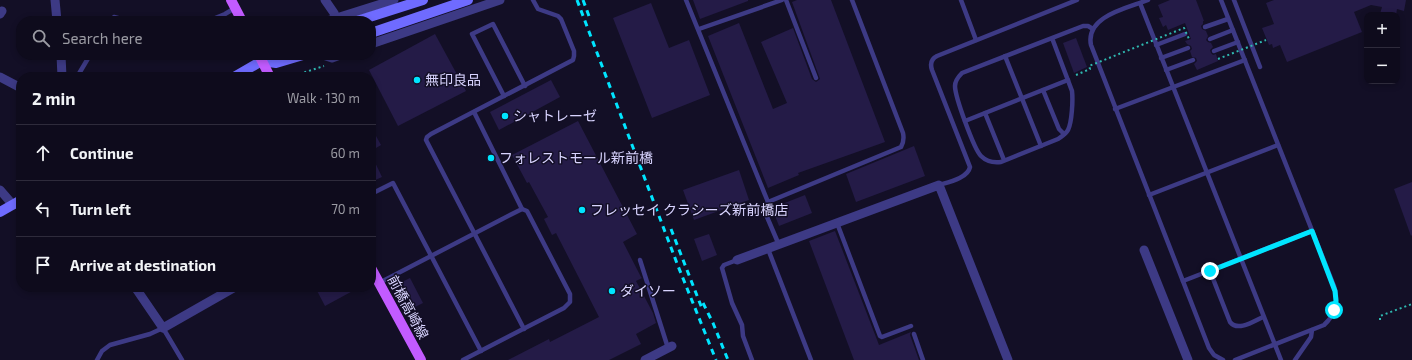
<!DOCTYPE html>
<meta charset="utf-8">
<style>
:root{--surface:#0e0b1c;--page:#171425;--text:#f1f3f6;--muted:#9b9ba3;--line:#2e2b3b}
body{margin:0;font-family:"Exo 2","Noto Sans JP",sans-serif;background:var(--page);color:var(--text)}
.controls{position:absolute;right:12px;top:12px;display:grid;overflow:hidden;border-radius:8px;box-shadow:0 2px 6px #0003}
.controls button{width:36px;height:36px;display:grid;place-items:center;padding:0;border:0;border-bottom:1px solid var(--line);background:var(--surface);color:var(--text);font:20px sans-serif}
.stop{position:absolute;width:12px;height:12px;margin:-9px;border:3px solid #00e5ff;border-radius:50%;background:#fff}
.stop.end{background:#00e5ff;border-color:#fff;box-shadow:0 1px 4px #0008}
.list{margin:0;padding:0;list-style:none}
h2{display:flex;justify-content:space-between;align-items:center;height:52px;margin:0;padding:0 16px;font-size:17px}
h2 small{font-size:13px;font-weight:400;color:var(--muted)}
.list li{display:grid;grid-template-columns:26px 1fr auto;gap:12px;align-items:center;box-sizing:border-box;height:56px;padding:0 16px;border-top:1px solid var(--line)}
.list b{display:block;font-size:15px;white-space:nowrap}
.list em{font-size:13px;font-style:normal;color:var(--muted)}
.icon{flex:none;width:22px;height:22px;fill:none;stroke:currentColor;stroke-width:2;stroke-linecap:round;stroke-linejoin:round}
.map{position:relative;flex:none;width:1412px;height:360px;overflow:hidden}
.search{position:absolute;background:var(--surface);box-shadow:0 2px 6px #0003;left:16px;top:16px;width:360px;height:44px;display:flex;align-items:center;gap:10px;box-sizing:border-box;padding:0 14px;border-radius:16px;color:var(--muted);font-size:15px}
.panel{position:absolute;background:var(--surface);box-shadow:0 2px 6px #0003;left:16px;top:72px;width:360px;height:220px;border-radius:16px}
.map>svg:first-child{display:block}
.building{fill:#241b47}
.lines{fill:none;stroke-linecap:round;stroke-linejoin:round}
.path{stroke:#2fb8b0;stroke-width:2;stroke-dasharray:2 3;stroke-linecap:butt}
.lane{stroke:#3d3a85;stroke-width:4.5}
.street{stroke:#3d3a85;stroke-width:9}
.secondary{stroke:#6f6bff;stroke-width:10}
.primary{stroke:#c25bff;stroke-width:10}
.rail{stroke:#00e5ff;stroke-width:3;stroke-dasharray:6 5;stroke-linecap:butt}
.path-bridge{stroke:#2fb8b0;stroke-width:2;stroke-dasharray:2 3;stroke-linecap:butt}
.route{stroke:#00e5ff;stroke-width:5}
.poi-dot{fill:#00e5ff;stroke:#130f26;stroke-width:1.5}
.labels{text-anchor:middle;stroke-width:3;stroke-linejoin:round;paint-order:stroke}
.poi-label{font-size:14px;fill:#d9d4ff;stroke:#130f26;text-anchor:start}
.street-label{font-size:14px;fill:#d9d4ff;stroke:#130f26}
</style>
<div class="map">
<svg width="1412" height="360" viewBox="0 0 1412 360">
<rect width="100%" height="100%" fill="#130f26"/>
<g class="building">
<polygon points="693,0 748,0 748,1 700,19"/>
<polygon points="797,0 831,0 885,142 798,173 799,175 768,188 708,36 739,23 773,109 787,103 761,42 793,28 812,79 816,82 820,79 792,2"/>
<polygon points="1170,0 1196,0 1204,21 1203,21 1203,24 1201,26 1202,29 1206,31 1208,36 1206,40 1208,42 1211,43 1213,47 1210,50 1211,53 1213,55 1216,54 1218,61 1197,70 1194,64 1197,61 1196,58 1192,57 1190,51 1192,49 1191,46 1187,44 1185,41 1191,39 1185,23 1168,30 1166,25 1163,27 1159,18 1163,17 1158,5"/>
<polygon points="1274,0 1406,0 1404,11 1397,9 1396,15 1380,14 1382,7 1371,5 1354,12 1362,32 1287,62 1280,45 1273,48 1272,44 1269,45 1262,28 1274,24 1266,3"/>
<polygon points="651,3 669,48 689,40 710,95 652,118 613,18"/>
<polygon points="435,34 466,91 398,126 369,70"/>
<polygon points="1076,38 1087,67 1074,73 1063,43"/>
<polygon points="551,80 560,97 499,130 490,112"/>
<polygon points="578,121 637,234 623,242 641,277 642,278 636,281 653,313 656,323 636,334 641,344 609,360 508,360 549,339 550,342 599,317 556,233 552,235 544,219 548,217 529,182 527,183 512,155"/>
<polygon points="371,127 381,145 371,151"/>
<polygon points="914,146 925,176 856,202 846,174"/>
<polygon points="371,154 382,177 371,182"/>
<polygon points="739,170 749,200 694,220 683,190"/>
<polygon points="1412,182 1412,235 1411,236 1394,189"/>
<polygon points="805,195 812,213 779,226 772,208"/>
<polygon points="835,231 879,345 911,332 910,335 919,360 854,360 809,241"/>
<polygon points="709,234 717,255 702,261 694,239"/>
<polygon points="410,278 423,303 415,307 402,282"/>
<polygon points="315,287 360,287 325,306"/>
</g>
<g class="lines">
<g class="path">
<polyline points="349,57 355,55"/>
<polyline points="290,77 324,66"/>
<polyline points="1380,320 1380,316 1412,304"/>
</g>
<g class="lane">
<polyline points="686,0 768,202"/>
<polyline points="786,0 816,78"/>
<polyline points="961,0 976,40"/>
<path d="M1148 0C1128 8 1085 16 1091 45L1209 348 1214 355 1223 360"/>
<path d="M1221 0 1334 286C1339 301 1335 315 1324 325L1235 360"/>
<polyline points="1234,0 1260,67"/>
<polyline points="1140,3 1281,360"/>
<polyline points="111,21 114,17 129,21"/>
<polyline points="208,21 225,14 235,8"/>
<polyline points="1205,27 1228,19"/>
<polyline points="699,29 782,0"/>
<path d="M1052 38 1072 91C1073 100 1072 122 1068 130 1066 134 1062 136 1058 139L1001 162C993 163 987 162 981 156 974 149 955 97 955 86 955 81 958 77 962 73L1083 26H1088L1093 29"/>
<polyline points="1210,39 1233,30"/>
<polyline points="1156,45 1185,34"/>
<polyline points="1214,51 1238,42"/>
<polyline points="1005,56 1041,146"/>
<polyline points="1161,58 1188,48"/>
<polyline points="1166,70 1193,60"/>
<polyline points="77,77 90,55"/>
<polyline points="1043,90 1059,129 1064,134"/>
<polyline points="504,96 472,34 493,24 525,86"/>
<polyline points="1115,109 1245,60"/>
<polyline points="474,112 522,209"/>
<polyline points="985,113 1004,160"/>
<polyline points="965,121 1068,80"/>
<path d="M939 185C949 182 968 178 970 167L932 70C930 64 931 59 937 56L1077 0"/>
<polyline points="371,194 393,183 481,351"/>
<polyline points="1149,195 1278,145"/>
<polyline points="837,223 880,336 882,337 911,326"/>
<path d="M779 245 764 210 768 202 901 147C904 142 904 138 903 133L852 0"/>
<polyline points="768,249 811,360"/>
<polyline points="640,260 668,348"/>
<polyline points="737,260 724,265 722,268 732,303 742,325 743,336 752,360"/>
<path d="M1210 271 1230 322C1238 332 1254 321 1263 317"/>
<polyline points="1183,281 1312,231"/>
<polyline points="379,283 512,214 522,209 527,211 570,294 570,302 564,308 463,360"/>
<polyline points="524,329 426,140 427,137 431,134 573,60 574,56 574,51 561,19 558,16 538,9 533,0"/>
<polyline points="914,334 923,360"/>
<polyline points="97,360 102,351 110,345 150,334 163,328 182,360"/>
<polyline points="1295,360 1311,337 1312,330"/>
</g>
<g class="street">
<polyline points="55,0 57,21"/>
<polyline points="325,0 334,13 336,18"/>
<polyline points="0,14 2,11"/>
<polyline points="327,21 394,0"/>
<polyline points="371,44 500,0"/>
<polyline points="61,55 62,77"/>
<polyline points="323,55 332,58 340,55"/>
<polyline points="0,77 21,88"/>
<polyline points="0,190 13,205"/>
<polyline points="1144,250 1188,360"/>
<polyline points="737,260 939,185 1008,360"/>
<polyline points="135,287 163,328 235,287"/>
<polyline points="645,360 672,346"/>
</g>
<g class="secondary">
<polyline points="357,21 423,0"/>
<polyline points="371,33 468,0"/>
<polyline points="262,61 276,63 303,55"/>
<polyline points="234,77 272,55"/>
<polyline points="0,212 21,200"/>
</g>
<g class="primary">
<polyline points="231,0 242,21"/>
<polyline points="259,55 270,77"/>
<polyline points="371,268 421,360"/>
</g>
<g class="rail">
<polyline points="577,0 678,266 716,360"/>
<polyline points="583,0 589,16"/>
<polyline points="671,229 703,311"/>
<polyline points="703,303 713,323 728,360"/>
</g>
<g class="path-bridge">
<polyline points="1218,59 1266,40"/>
<polyline points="1076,75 1090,69 1089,66 1184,28 1189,39"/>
</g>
</g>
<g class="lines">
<polyline class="route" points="1210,271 1312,231 1335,291 1336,301 1334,310"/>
</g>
<g class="poi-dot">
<circle cx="417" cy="80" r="4"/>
<circle cx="505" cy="116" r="4"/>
<circle cx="491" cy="158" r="4"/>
<circle cx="582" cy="210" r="4"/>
<circle cx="612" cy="291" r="4"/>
</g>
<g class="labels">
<g class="poi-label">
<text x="425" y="85">無印良品</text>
<text x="513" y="121">シャトレーゼ</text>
<text x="499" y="163">フォレストモール新前橋</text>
<text x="590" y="215">フレッセイ クラシーズ新前橋店</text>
<text x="620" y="296">ダイソー</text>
</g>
<g class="street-label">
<text transform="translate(408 307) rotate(62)" y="5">前橋高崎線</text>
</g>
</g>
</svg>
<div class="controls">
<button>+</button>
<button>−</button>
</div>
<div class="stop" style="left:1334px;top:310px"></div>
<div class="stop end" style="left:1210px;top:271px"></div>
<div class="search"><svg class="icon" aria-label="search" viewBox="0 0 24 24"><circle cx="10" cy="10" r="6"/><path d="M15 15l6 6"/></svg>Search here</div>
<section class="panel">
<h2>2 min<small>Walk · 130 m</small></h2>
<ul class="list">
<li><svg class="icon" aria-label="ahead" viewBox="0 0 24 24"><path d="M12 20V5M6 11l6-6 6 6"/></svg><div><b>Continue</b></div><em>60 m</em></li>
<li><svg class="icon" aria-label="left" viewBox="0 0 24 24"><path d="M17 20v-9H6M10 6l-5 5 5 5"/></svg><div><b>Turn left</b></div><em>70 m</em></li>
<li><svg class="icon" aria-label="arrive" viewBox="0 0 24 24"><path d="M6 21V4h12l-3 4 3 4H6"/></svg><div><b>Arrive at destination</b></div></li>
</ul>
</section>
</div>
